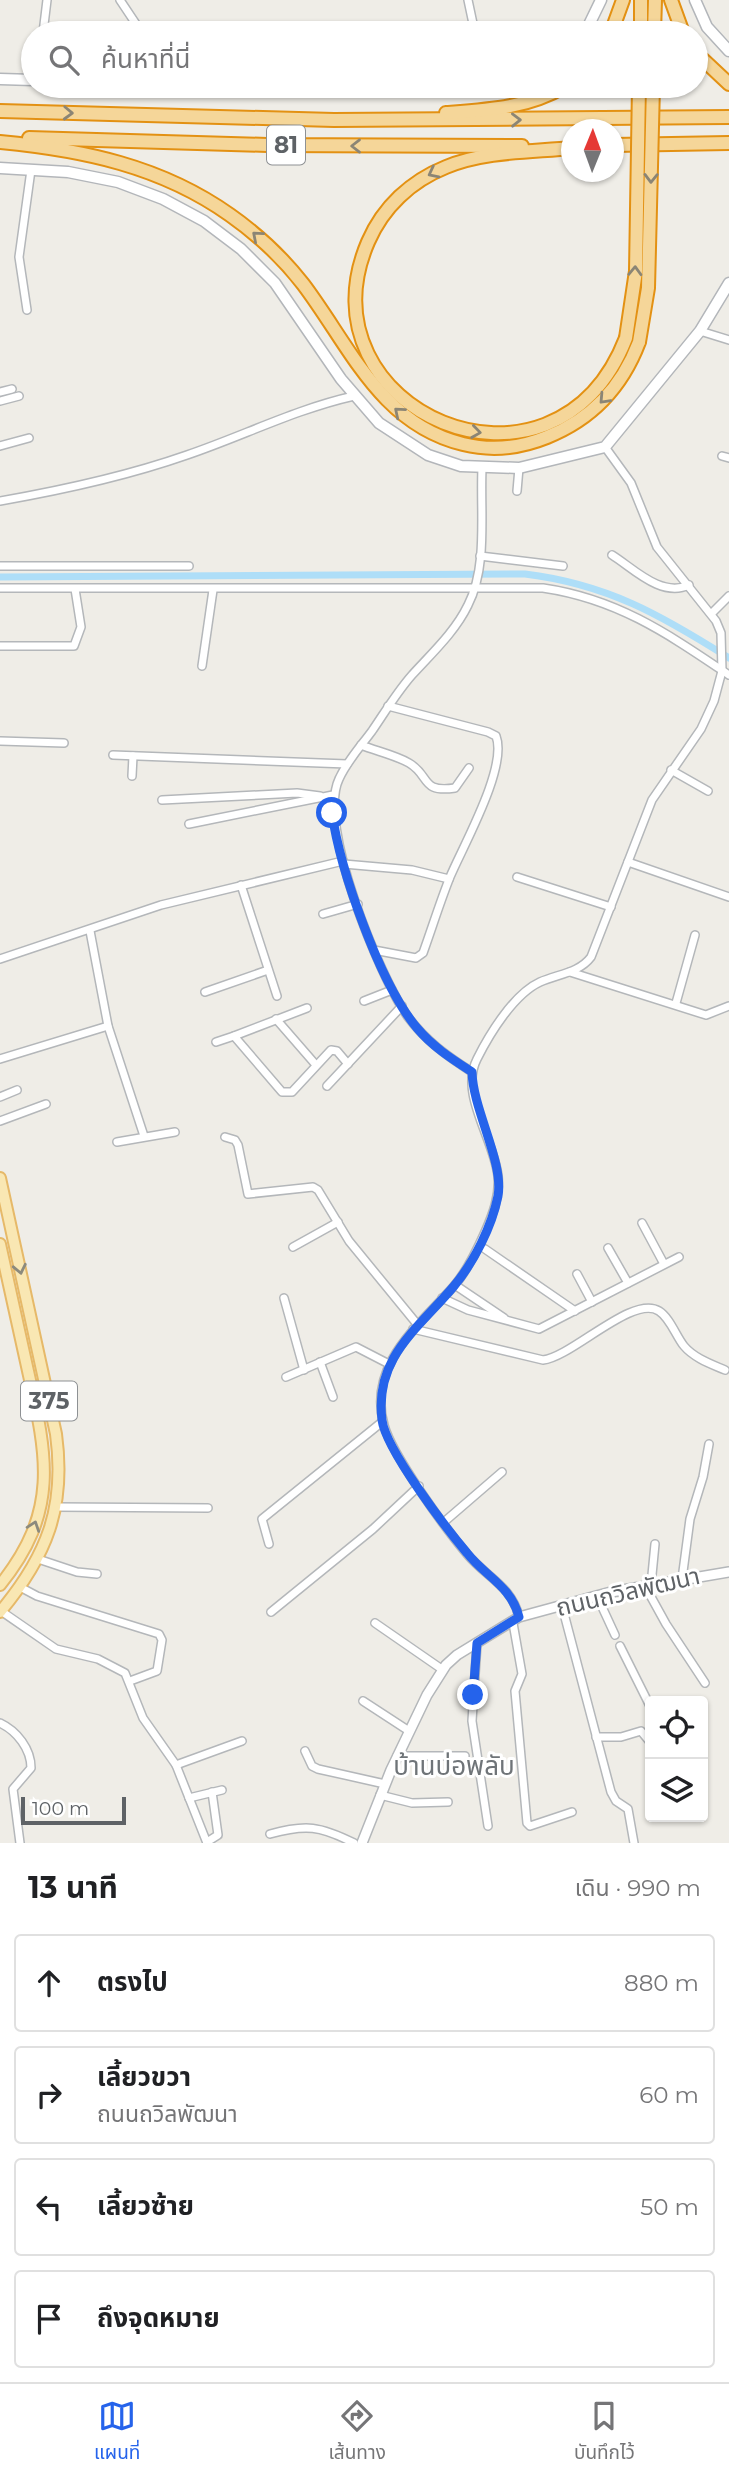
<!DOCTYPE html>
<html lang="th">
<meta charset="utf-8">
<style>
:root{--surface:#fff;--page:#f2f2f2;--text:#202124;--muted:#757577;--line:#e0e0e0;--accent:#2563eb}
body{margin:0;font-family:Montserrat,"Noto Sans Thai",sans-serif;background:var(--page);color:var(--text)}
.controls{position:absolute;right:21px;bottom:21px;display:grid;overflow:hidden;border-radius:7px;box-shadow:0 2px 5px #0004}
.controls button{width:63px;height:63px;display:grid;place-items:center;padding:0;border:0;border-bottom:2px solid var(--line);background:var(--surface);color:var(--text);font:35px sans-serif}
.compass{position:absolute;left:561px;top:119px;width:63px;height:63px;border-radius:50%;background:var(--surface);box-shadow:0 2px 5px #0004;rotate:1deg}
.scale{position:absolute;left:21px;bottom:18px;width:105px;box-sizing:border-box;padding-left:7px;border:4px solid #5e6266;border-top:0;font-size:19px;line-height:24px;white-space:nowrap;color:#5e6266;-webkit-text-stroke:5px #fff;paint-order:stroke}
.stop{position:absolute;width:21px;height:21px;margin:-16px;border:5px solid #2563eb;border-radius:50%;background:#fff}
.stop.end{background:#2563eb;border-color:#fff;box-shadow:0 2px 7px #0008}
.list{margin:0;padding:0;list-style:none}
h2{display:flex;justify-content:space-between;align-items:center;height:91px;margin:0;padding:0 28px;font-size:30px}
h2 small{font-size:23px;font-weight:400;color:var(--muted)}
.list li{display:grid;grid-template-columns:46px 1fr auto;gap:21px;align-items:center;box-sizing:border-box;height:98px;margin:0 14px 14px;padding:0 14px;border:2px solid var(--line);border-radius:7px}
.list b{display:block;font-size:26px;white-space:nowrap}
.list p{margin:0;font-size:23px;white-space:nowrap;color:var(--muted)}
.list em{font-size:23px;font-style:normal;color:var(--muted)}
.icon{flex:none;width:38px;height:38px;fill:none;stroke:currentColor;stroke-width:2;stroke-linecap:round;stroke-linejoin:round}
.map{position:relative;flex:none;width:729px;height:1843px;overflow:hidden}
.search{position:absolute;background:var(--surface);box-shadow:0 2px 5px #0004;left:21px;right:21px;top:21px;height:77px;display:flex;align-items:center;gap:18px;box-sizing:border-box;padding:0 24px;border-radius:38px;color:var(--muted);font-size:26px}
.sheet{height:539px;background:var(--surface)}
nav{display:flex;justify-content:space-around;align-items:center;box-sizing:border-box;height:98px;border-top:2px solid var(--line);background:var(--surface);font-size:19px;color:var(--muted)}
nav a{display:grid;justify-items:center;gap:4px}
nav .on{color:var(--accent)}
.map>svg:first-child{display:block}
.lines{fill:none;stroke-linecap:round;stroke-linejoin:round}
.canal{stroke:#aedef8;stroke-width:7}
.minor-casing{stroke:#b4b7ba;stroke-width:10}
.tertiary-casing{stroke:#b4b7ba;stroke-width:12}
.secondary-casing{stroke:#b3b6ba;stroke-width:13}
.primary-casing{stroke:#e6b969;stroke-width:14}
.motorway-casing{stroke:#e39113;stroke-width:16}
.minor{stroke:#fff;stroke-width:7}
.tertiary{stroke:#fff;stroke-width:9}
.secondary{stroke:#fff;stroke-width:10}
.primary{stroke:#f9e7b3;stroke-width:10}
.motorway{stroke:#f5d699;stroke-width:12}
.motorway-bridge-casing{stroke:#e39113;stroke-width:16;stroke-linecap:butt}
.motorway-bridge{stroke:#f5d699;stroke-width:12}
.oneway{stroke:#8b8575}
.oneway2{stroke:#8c8a7d}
.route{stroke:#2563eb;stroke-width:9}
.labels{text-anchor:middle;stroke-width:6;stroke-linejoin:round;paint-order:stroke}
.shield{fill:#fff;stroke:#8e9194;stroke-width:2}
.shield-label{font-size:23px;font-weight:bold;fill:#5e6266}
.street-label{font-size:24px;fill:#5e6266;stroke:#fff}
.neighbourhood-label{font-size:26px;fill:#6f7478;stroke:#fff}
</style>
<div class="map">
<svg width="729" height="1843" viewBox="0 0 729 1843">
<rect width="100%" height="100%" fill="#efede7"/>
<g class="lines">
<path class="canal" d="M0 577 525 574C607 584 661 615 729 658"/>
<defs>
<g id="minor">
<polyline points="120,0 142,33"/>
<polyline points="468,0 475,33"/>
<polyline points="43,33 47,0"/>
<polyline points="27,310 19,257 31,170"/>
<polyline points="700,331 729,340"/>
<polyline points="0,392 12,389"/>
<polyline points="0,401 19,396"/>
<polyline points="0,446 29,438"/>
<polyline points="722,456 729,458"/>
<polyline points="517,491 519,468"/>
<path d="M0 501C63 490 127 476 187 455 243 436 296 409 354 396"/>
<path d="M612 555C633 568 661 598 689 585"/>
<polyline points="480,556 563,566"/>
<polyline points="0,566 189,566"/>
<path d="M0 588H543C618 599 668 634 729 675"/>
<polyline points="712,613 729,596"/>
<polyline points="0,646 74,646 81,627 75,589"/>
<polyline points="202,666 213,590"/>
<polyline points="0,741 64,743"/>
<path d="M361 745C376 751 395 755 409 763 431 776 420 793 455 788L469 768"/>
<polyline points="113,755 347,764"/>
<polyline points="671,770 708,791"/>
<polyline points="132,776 133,756"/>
<polyline points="162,800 297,793 320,796"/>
<polyline points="189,824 333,795"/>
<polyline points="628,862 729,897"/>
<polyline points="344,864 412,870 449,879"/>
<polyline points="517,877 611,907"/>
<polyline points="241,885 277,996"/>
<polyline points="323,914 358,904"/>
<polyline points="90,931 108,1026 144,1136"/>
<path d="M374 950 416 958 423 953C432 928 440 902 450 877 463 846 508 767 496 736L488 732 388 706"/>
<polyline points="0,959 161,905 343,861"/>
<polyline points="570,972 706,1015 729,1006"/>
<polyline points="205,992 268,970"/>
<polyline points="364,1001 392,990"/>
<polyline points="676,1003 695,935"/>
<polyline points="307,1008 234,1036 282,1092 292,1092 331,1050 337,1051 348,1064"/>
<polyline points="276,1019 316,1065"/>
<polyline points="216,1042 234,1036"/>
<polyline points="0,1059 108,1026"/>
<path d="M472 1072C447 1056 426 1041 408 1017 379 976 317 824 339 779 347 761 361 746 372 731 385 712 397 692 412 675 432 653 455 632 468 605 488 566 480 512 482 469"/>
<polyline points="327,1086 402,1006"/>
<polyline points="0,1097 17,1090"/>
<polyline points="0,1121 46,1104"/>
<polyline points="225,1137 235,1140 238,1145 248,1194 313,1187 318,1190 349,1241 417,1324"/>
<polyline points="117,1142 175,1132"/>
<polyline points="642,1223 664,1264"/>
<polyline points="293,1247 338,1222"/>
<polyline points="608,1248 628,1283"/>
<polyline points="485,1249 575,1311"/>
<polyline points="577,1274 592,1302"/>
<polyline points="455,1285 504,1318"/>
<polyline points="284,1298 304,1370"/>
<polyline points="442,1298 468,1310 539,1329 679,1257"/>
<path d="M413 1329 543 1360C572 1357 633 1294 659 1311 670 1318 676 1336 684 1346 694 1358 711 1364 725 1370"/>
<polyline points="320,1362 333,1397"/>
<polyline points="286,1377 356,1347 389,1364"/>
<polyline points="56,1507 208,1508"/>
<polyline points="444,1522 502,1472"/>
<polyline points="269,1544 262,1519 382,1422"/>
<polyline points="38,1559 77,1572 97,1574"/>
<polyline points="682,1579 690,1519 703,1477 709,1444"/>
<polyline points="651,1585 655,1544"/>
<polyline points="645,1586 666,1624 705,1683"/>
<polyline points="20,1587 37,1596 159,1634 162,1640 157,1671 130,1681"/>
<polyline points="597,1596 615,1635"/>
<polyline points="562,1606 611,1792 616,1801 628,1809 634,1843"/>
<polyline points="1,1611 56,1649 98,1659 125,1673 143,1718 176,1765 207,1843"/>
<polyline points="271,1612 373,1529 419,1486"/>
<path d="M519 1617C512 1586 486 1577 467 1554 445 1528 392 1455 384 1425 367 1364 419 1326 454 1286 467 1271 477 1250 485 1232 493 1214 500 1195 498 1176 494 1139 459 1094 477 1059 490 1033 514 994 540 982 558 974 579 973 591 957L652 800 701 729 714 701 722 671 721 633 716 621 657 547 631 483 605 447"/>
<polyline points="375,1623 443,1670"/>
<polyline points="513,1623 522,1674 515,1691 527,1823 530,1826 572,1812"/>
<polyline points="477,1643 472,1721 488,1826"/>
<polyline points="620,1646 650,1706"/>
<polyline points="363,1701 409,1731"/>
<path d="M0 1723C17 1731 31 1749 31 1768L13 1789 20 1843"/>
<polyline points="596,1737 621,1737 641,1731 650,1742"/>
<polyline points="305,1751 312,1766 318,1769 385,1784"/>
<polyline points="397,1756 465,1756"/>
<polyline points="176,1765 242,1741"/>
<polyline points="380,1795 412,1803 448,1802"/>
<polyline points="189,1798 222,1790"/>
<path d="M270 1834C306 1824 320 1826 354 1843"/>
<polyline points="207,1842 218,1835 212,1792"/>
</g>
<polyline id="tertiary" points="362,1843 391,1770 427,1695 446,1665 457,1655 519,1617 611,1592 729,1572"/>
<g id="secondary">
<polyline points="695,0 707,27 729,51"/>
<polyline points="585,33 601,0"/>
<polyline points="0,79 33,80"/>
<polyline points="201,86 388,89 506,86"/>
<polyline points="0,168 68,172 118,182 163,199 204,221 241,249 275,283 341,379 379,423 428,455 461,466 519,468 605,447 700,331 729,283"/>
</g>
<g id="primary">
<path d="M0 1178 56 1434C66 1507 47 1556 0 1612"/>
<path d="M0 1244C9 1286 19 1329 28 1371 47 1456 60 1511 0 1585"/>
</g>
<g id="motorway">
<polyline points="671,0 683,33"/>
<polyline points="611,33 623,0"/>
<polyline points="641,33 641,0"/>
<polyline points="654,33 655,0"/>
<polyline points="696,53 729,84"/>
<polyline points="0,111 334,120 729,117"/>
<path d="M446 113C488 110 528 108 565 86"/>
<polyline points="29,138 267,145 522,146"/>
<path d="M0 142C83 150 161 166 230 215 257 234 282 257 303 284 350 346 380 424 463 444 491 451 520 448 547 437 592 419 622 387 639 342"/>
<polyline points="614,145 729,143"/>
<path d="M572 148C531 152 484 151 446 167 411 181 383 207 368 242 296 410 554 523 626 338"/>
</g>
</defs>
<use href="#minor" class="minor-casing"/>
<use href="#tertiary" class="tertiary-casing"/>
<use href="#secondary" class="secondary-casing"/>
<use href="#primary" class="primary-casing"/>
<use href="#motorway" class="motorway-casing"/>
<use href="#minor" class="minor"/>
<use href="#tertiary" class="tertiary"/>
<use href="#secondary" class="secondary"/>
<use href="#primary" class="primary"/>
<use href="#motorway" class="motorway"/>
<defs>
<g id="motorway-bridge">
<polyline points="626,338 636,271 639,86"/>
<polyline points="639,342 648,288 653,86"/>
</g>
</defs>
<use href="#motorway-bridge" class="motorway-bridge-casing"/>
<use href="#motorway-bridge" class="motorway-bridge"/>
</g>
<defs><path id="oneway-chevron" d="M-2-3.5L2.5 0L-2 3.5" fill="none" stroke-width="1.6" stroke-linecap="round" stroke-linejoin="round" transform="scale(1.75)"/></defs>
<g class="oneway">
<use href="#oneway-chevron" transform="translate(68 113) rotate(2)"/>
<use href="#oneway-chevron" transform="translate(516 120) rotate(-1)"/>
<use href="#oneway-chevron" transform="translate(356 146) rotate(-180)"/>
<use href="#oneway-chevron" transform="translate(433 173) rotate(153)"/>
<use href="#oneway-chevron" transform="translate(651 178) rotate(91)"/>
<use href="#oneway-chevron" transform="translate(257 236) rotate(-139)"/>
<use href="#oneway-chevron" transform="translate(635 271) rotate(-88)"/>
<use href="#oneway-chevron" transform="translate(604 399) rotate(133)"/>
<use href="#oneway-chevron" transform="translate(399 412) rotate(-140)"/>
<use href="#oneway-chevron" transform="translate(476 432) rotate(8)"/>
</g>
<g class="oneway2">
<use href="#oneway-chevron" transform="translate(20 1269) rotate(78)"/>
<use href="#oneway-chevron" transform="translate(34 1526) rotate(-71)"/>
</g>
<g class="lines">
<path class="route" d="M332 813C340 870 380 984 417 1028 433 1047 452 1059 472 1072 473 1110 504 1162 498 1196 492 1226 474 1262 454 1286 419 1328 374 1357 382 1420 386 1450 446 1528 467 1553 486 1577 511 1586 519 1617L477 1643 473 1695"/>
</g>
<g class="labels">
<g class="shield">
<rect x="267" y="125.5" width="38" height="39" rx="5"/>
<rect x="21" y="1381.5" width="56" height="39" rx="5"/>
</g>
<g class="shield-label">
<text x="286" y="153">81</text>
<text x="49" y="1409">375</text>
</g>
<g class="street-label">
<text transform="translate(628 1592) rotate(-13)" y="8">ถนนถวิลพัฒนา</text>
</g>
<g class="neighbourhood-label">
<text x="454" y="1775">บ้านบ่อพลับ</text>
</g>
</g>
</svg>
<div class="controls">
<button><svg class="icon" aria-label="locate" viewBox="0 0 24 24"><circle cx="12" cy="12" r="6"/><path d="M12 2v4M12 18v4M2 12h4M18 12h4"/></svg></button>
<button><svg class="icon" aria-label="layers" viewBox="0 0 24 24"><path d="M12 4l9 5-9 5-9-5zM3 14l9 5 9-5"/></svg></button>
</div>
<svg class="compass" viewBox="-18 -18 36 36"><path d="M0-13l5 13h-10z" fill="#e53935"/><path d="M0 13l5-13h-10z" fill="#757577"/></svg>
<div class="scale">100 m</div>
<div class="stop" style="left:332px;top:813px"></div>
<div class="stop end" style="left:473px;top:1695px"></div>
<div class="search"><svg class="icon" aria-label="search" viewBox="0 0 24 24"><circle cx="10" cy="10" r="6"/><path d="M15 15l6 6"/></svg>ค้นหาที่นี่</div>
</div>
<section class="sheet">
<h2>13 นาที<small>เดิน · 990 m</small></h2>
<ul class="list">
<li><svg class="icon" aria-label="ahead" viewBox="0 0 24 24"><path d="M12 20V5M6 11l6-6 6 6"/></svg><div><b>ตรงไป</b></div><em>880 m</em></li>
<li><svg class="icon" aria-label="right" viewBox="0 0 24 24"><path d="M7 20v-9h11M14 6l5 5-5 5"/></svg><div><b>เลี้ยวขวา</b><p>ถนนถวิลพัฒนา</p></div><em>60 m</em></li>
<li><svg class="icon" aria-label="left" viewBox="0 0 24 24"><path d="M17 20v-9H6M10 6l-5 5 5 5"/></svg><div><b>เลี้ยวซ้าย</b></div><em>50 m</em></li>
<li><svg class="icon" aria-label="arrive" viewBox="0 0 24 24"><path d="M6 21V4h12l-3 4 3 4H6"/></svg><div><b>ถึงจุดหมาย</b></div></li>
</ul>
</section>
<nav>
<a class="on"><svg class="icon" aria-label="map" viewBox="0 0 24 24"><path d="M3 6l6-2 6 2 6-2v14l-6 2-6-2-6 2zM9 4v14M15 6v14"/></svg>แผนที่</a>
<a><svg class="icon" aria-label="directions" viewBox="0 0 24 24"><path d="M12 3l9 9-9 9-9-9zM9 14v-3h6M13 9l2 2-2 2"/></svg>เส้นทาง</a>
<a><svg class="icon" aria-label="saved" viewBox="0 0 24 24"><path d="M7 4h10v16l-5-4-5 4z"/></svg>บันทึกไว้</a>
</nav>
